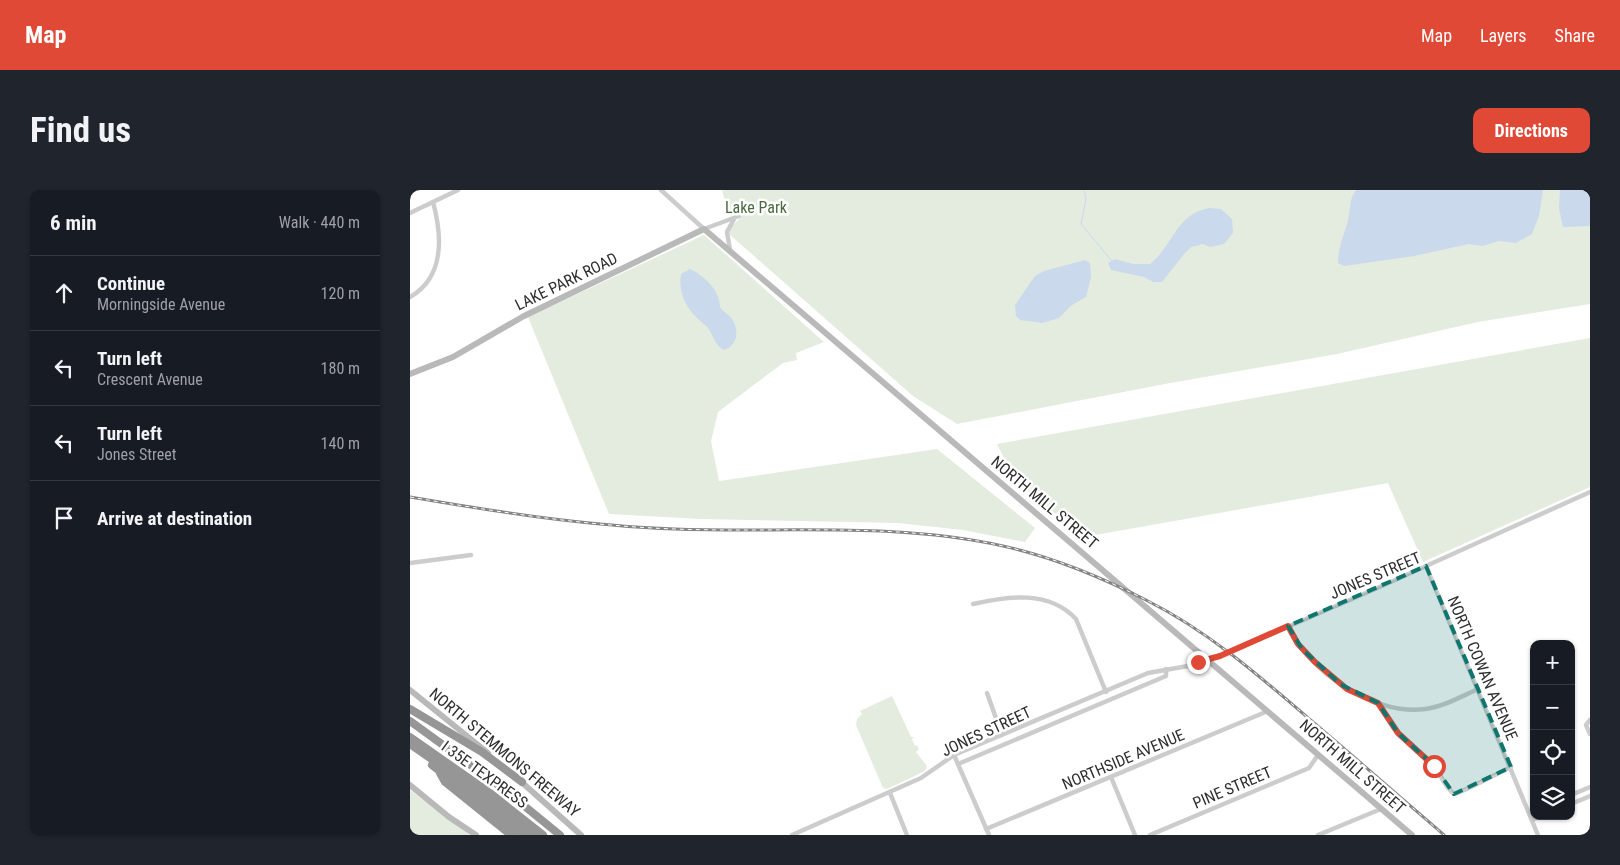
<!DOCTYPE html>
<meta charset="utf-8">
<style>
:root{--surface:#171b24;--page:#20242c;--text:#f1f3f6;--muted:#9ea1a6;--line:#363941;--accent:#e14937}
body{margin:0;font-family:"Roboto Condensed",sans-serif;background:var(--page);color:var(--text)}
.controls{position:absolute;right:15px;bottom:15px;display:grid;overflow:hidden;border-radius:10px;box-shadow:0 1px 4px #0004}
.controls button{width:45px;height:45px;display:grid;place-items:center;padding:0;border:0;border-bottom:1px solid var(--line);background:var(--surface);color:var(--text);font:25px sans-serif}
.stop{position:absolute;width:15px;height:15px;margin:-11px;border:4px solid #e14937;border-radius:50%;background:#fff}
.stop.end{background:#e14937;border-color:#fff;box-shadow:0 1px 5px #0008}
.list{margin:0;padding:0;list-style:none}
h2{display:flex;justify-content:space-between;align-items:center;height:65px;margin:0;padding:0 20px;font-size:21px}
h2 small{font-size:16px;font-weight:400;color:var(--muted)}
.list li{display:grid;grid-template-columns:32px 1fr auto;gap:15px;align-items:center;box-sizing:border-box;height:75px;padding:0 20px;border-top:1px solid var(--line)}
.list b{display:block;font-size:19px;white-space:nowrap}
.list p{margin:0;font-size:16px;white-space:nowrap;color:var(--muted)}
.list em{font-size:16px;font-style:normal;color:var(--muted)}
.icon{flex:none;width:28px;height:28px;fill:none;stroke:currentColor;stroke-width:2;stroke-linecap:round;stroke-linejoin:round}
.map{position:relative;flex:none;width:1180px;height:645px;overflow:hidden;border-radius:10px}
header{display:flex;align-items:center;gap:30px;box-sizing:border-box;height:70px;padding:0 25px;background:var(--accent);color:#fff}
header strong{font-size:24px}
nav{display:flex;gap:28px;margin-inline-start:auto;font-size:18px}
.intro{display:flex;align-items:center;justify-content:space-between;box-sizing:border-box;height:120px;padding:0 30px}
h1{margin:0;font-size:35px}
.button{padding:12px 22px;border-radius:10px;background:var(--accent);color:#fff;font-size:18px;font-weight:700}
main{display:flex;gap:30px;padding:0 30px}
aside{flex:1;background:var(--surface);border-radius:10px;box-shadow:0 1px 4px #0004}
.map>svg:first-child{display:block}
.green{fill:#e3ecde}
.water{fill:#cad9eb}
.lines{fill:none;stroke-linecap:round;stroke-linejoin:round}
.stream{stroke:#cad9eb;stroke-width:1}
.street{stroke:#ccc;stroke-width:4.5}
.secondary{stroke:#b9b9b9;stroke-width:6}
.highway{stroke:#969696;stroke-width:8}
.rail-casing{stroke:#848484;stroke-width:3}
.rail{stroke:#fff;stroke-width:1;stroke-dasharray:4;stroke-linecap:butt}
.route{stroke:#e14937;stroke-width:6}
.marked{fill:#0f766e;fill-opacity:0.2;stroke:#0f766e;stroke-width:4;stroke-dasharray:10 6;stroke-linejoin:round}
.labels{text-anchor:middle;stroke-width:5;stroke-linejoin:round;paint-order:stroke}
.park-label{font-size:16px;fill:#4a6a3e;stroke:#fff}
.street-label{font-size:16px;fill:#2f2f2f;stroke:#fff}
</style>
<header>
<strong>Map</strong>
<nav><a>Map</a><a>Layers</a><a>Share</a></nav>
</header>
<div class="intro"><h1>Find us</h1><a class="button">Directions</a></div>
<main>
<aside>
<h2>6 min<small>Walk · 440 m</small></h2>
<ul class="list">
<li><svg class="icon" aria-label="ahead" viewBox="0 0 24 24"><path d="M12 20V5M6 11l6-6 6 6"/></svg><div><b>Continue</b><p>Morningside Avenue</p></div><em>120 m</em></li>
<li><svg class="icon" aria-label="left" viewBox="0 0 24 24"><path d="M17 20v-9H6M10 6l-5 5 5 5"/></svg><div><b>Turn left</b><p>Crescent Avenue</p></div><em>180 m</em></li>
<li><svg class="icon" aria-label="left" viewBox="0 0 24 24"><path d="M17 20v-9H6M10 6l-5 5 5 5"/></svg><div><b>Turn left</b><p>Jones Street</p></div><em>140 m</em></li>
<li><svg class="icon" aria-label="arrive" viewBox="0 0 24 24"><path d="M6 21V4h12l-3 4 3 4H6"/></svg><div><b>Arrive at destination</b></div></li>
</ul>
</aside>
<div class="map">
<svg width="1180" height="645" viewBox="0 0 1180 645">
<rect width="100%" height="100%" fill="#fff"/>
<g class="green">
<polygon points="312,0 1180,0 1180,114 1068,132 927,164 755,194 547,234 503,206 319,44 320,38 330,28 328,23 319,25"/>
<polygon points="294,45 414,152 386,163 387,170 373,173 308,222 301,251 309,291 527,259 625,338 615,352 553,340 488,333 291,329 199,324 118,127"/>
<polygon points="1180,148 1180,297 1013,372 978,293 674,347 606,292 587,254"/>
<polygon points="482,506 501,547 504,547 502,549 505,556 507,555 509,559 506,562 517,576 515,581 477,599 473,598 446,535 447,529 452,524 450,521"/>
<polygon points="0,600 60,645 0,645"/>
</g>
<g class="water">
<path d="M946 0H1133L1129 26 1122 44 1106 53 1089 51 1072 56 1059 54 1004 66 934 76 928 73C928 58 933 48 937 34 941 23 938 10 946 0Z"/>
<polygon points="1150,0 1180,0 1180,36 1153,37 1149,18"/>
<path d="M799 18 811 19 822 29 823 43 814 54 800 57 793 54 781 57 774 64 752 92H743L734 87 701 80 698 73 705 69 723 74H740C763 56 766 24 799 18Z"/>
<polygon points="675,70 680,73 681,87 676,107 662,115 649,128 632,133 610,130 606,126 605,115 625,86 634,81"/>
<path d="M280 79C295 86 310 101 310 117 313 122 319 124 322 129 330 141 327 156 314 160 304 155 304 146 298 138 295 134 289 131 286 127 275 116 268 100 271 84Z"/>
</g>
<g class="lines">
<polyline class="stream" points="674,0 676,9 671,34 701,70"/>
<g class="street">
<polyline points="251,0 294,39 329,26"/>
<polyline points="0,23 48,0"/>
<polyline points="320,60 317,42 324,29"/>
<path d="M0 107C35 87 32 45 23 12"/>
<polyline points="0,373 61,365"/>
<polyline points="1016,376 1128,645"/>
<path d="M563 414C598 406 639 400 666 429L696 502"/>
<path d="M878 436C898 481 964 526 1015 519 1033 517 1052 506 1068 499"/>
<polyline points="577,503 592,545"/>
<path d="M968 513 988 543 1024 576 1038 598 1044 604C1050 604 1090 582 1101 577"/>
<polyline points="1180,530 1176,535 1180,544"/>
<polyline points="544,565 579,645"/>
<polyline points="548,574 756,486 756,479"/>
<polyline points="701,587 725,645"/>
<polyline points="480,603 497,645"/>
<polyline points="1161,605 1180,597"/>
<polyline points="1161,614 1180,606"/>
<polyline points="1122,630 1131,626"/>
<polyline points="576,639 858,521"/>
<polyline points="382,645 511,588 544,565 738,483 778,476 810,466 965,399 1180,302"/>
<polyline points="740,645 899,578 908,565"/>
<polyline points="908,645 971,619"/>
</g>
<g class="secondary">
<polyline points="0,184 43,167 114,126 294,39 1002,645"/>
<polyline points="0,500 78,563"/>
<polyline points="108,589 171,645"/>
<polyline points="0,595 39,627 66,645"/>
</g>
<g class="highway">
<polyline points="0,519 72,562 112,592"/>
<polyline points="0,531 91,597 150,645"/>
<polyline points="0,547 80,603 133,645"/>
<polyline points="0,554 70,603 123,645"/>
<polyline points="22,575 112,645"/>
<polyline points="30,583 35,592 101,645"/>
</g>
<defs>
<path id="rail" d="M0 307C88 322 176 336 265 339 374 343 486 332 593 356 643 367 691 387 736 410 796 440 846 483 897 527 943 566 989 606 1034 645"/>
</defs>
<use href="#rail" class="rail-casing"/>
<use href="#rail" class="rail"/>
</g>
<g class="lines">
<polyline class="route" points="788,472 810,466 878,436 888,454 905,472 937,499 968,513 988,543 1024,576"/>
</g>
<path class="marked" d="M1016 376 1101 577 1044 604 1024 576 988 543 968 513 930 494 892 459 878 436Z"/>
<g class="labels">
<g class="park-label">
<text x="346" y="23">Lake Park</text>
</g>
<g class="street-label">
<text transform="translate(156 91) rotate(-26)" y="6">LAKE PARK ROAD</text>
<text transform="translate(635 312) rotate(40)" y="6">NORTH MILL STREET</text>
<text transform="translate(965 385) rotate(-23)" y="6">JONES STREET</text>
<text transform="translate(1073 478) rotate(67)" y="6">NORTH COWAN AVENUE</text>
<text transform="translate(576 541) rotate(-25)" y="6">JONES STREET</text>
<text transform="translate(95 562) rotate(40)" y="6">NORTH STEMMONS FREEWAY</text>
<text transform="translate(713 569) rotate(-23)" y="6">NORTHSIDE AVENUE</text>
<text transform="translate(943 576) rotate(41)" y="6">NORTH MILL STREET</text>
<text transform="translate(75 584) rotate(36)" y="6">I 35E TEXPRESS</text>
<text transform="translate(822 597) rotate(-23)" y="6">PINE STREET</text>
</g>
</g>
</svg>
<div class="controls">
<button>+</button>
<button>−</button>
<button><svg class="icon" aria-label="locate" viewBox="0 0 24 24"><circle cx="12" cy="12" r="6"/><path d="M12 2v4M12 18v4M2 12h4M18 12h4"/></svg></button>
<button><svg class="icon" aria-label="layers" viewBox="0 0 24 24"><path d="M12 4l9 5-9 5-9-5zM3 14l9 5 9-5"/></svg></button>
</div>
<div class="stop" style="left:1024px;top:576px"></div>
<div class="stop end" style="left:788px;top:472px"></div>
</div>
</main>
